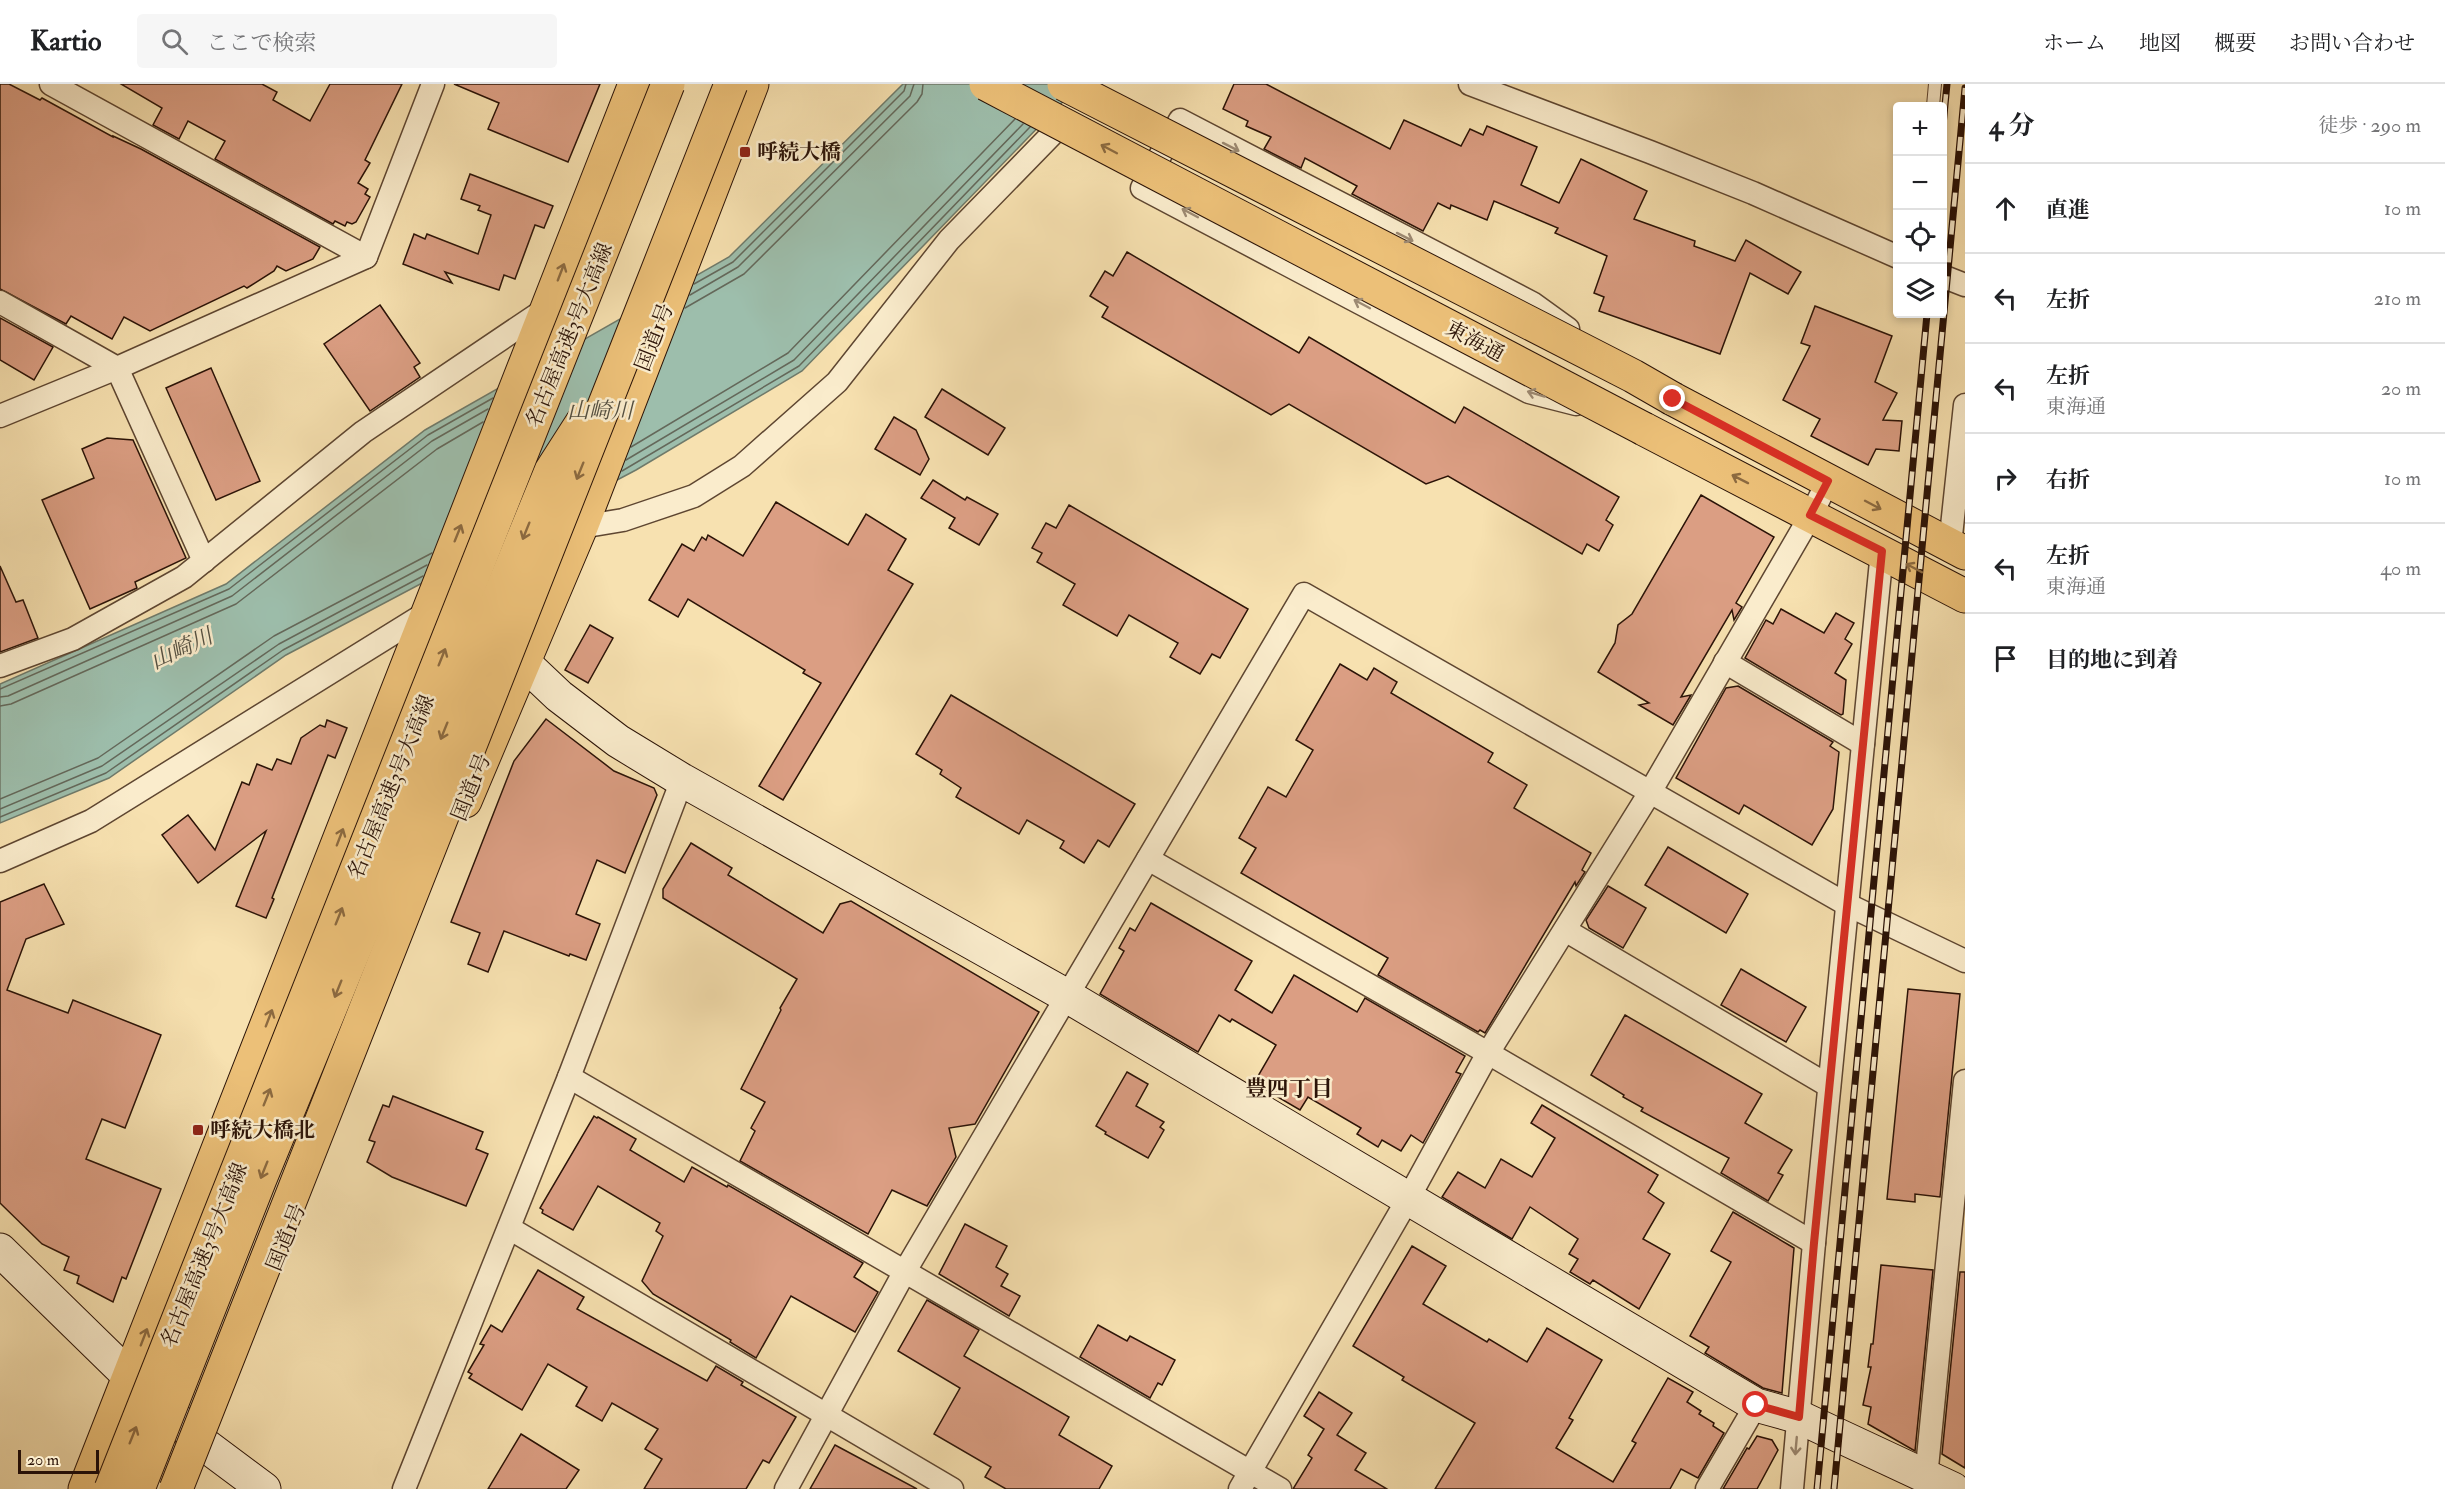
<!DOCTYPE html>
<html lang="ja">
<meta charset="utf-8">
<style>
:root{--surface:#fff;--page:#f6f6f6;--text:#202124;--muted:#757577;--line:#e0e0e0}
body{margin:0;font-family:"IM FELL Double Pica","Noto Serif JP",serif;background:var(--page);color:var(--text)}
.controls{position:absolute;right:18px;top:18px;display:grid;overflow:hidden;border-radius:6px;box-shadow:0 3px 9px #0003}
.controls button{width:54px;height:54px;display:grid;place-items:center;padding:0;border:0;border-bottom:2px solid var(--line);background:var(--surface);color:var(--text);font:30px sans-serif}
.scale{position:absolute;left:18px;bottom:15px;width:81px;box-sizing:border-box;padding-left:6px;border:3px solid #2b1307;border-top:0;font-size:16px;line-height:21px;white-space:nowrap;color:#2b1307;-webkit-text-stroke:4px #faeccc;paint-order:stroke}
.stop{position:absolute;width:18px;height:18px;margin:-14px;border:4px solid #d93025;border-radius:50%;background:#fff}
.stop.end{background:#d93025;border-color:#fff;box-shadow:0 2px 6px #0008}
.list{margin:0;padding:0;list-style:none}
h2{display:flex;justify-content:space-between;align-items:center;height:78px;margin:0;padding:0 24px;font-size:26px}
h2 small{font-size:20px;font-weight:400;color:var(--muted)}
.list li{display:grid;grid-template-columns:39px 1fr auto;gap:18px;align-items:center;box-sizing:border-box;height:90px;padding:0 24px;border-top:2px solid var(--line)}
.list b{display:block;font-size:22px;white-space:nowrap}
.list p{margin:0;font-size:20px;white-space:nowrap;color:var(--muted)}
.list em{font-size:20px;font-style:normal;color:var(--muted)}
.icon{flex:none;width:33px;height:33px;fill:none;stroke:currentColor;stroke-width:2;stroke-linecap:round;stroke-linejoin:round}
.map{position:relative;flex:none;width:1965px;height:1405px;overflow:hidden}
header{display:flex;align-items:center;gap:36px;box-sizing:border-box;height:84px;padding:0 30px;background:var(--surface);border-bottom:2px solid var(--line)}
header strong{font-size:28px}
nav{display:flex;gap:33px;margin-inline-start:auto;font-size:21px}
.search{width:420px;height:54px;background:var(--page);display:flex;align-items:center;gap:15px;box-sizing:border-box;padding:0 21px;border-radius:6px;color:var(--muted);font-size:22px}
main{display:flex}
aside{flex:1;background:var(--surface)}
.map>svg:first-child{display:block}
.water{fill:#9dbeac;stroke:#6f7a6a;stroke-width:1.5}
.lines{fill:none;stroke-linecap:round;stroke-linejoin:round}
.shore{stroke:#64685a;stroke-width:1.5}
.building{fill:#db9e83;stroke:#2b1307;stroke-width:1.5}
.lane-casing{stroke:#5e4631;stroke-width:14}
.street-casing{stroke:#5e4631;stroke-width:25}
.secondary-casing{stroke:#2b1307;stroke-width:35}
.primary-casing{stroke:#2b1307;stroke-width:35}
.highway-casing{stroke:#2b1307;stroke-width:35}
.lane{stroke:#faeccc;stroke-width:12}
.street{stroke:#faeccc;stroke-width:22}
.secondary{stroke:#faeccc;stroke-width:33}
.primary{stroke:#ecc078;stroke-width:33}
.highway{stroke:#ecc078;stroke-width:33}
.rail-casing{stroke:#2b1307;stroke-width:7}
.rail{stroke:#faeccc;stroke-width:4.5;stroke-dasharray:14;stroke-linecap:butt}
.primary-bridge-casing{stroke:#2b1307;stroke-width:35;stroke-linecap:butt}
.highway-bridge-casing{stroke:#2b1307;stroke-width:35;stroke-linecap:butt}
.primary-bridge{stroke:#ecc078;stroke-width:33}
.highway-bridge{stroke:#ecc078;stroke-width:33}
.oneway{stroke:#9d8a73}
.oneway2{stroke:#8c6a40}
.route{stroke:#d93025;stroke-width:8}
.poi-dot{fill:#8f2418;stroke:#faeccc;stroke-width:2}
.labels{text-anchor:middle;stroke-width:5;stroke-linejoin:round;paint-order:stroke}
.poi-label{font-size:21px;font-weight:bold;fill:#2b1307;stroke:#faeccc;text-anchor:start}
.street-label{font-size:21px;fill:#2b1307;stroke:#faeccc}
.water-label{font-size:22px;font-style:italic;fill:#534f41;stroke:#faeccc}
.neighbourhood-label{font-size:22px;font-weight:bold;fill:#2b1307;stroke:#faeccc}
</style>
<header>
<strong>Kartio</strong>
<div class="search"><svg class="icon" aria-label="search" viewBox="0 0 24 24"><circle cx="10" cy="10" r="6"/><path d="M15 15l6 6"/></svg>ここで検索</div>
<nav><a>ホーム</a><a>地図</a><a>概要</a><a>お問い合わせ</a></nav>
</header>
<main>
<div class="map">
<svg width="1965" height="1405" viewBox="0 0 1965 1405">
<rect width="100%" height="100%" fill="#f7e1b0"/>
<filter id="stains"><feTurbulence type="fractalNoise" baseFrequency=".00333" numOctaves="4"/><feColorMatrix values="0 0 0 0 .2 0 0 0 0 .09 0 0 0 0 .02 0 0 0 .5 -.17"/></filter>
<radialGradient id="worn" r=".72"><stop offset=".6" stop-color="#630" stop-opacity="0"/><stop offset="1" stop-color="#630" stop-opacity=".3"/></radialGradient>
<polygon class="water" points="903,0 1080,0 802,287 636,386 286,571 109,694 0,739 0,600 226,500 425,346 729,173"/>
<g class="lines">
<g class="shore">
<polyline points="694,200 733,178 904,7 906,0"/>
<polyline points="690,211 738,183 910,12 914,0"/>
<polyline points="685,224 744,190 917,18 922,10 923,0"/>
<polyline points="631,363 788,269 1015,35"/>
<polyline points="626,376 794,276 1023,40"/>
<polyline points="622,387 799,282 1030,43"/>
<polyline points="0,605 229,505 428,351 493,314"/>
<polyline points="0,613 8,612 232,512 432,357 488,325"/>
<polyline points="0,622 11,620 236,520 437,365 483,338"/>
<polyline points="0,715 98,674 274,552 432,469"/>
<polyline points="0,725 102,682 279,560 427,481"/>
<polyline points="0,733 106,689 283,566 423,492"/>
</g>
</g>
<g class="building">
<polygon points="0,0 9,0 40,16 42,14 113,53 113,52 141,65 320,163 313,175 286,187 277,182 274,187 247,204 244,202 150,247 124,233 112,255 71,232 66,240 0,205"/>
<polygon points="121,0 262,0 277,8 273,16 310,37 330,0 402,0 365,76 370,79 358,99 368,105 365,110 370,113 356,138 352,140 347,138 345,142 335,137 333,140 215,75 225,57 188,37 179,55 153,41 162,24"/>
<polygon points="454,0 600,0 568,78 488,45 499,19"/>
<polygon points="1234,0 1266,0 1390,65 1404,36 1461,62 1470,45 1483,51 1487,42 1537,63 1521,101 1559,119 1581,75 1647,107 1634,135 1695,157 1694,162 1735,177 1746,156 1801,188 1788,210 1750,189 1720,270 1599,227 1604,213 1594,209 1607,172 1555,149 1558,144 1494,117 1487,136 1451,121 1450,125 1438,119 1423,147 1352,110 1357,102 1305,74 1301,84 1264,65 1271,53 1246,42 1248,37 1223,25"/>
<polygon points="470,90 553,122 544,144 535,141 515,195 504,191 499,206 445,188 452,199 403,180 414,150 425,155 427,150 478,170 491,131 478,126 480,122 461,115"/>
<polygon points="1127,168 1299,269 1309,253 1455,339 1464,323 1619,413 1606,436 1613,441 1599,467 1587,460 1582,470 1448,392 1426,400 1289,320 1271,331 1102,233 1108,223 1090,212 1105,187 1113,192"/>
<polygon points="380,221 420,279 414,283 420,293 370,327 324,260"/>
<polygon points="1815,222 1892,252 1875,298 1897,309 1883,336 1902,337 1899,367 1876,365 1868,381 1811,352 1820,335 1783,316 1810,262 1801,259"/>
<polygon points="0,234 53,263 34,296 0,276"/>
<polygon points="211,284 260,397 216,416 166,304"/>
<polygon points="942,305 1005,344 988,371 925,333"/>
<polygon points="894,333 916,346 929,375 920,391 875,365"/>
<polygon points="107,354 133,356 186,474 135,498 137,504 90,525 42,416 94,394 82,365"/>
<polygon points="933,396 965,416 967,413 998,430 979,461 949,444 955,434 921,414"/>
<polygon points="1701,411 1774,453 1736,519 1742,523 1734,536 1732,526 1681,613 1691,611 1673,641 1639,621 1649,619 1598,588 1615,559 1618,541 1632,530"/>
<polygon points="776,418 848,461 866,430 906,455 888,486 913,500 783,716 759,702 821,599 803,589 805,586 688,515 678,533 649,516 682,460 694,467 702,453 706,456 708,451 743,472"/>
<polygon points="1069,421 1248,525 1220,574 1212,570 1200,590 1170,573 1178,559 1129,531 1117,552 1063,521 1075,500 1037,478 1042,469 1032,464 1046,439 1056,444"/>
<polygon points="0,482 16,518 23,516 38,554 0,568"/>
<polygon points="1781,525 1824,549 1836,529 1854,539 1845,555 1852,560 1835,589 1846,596 1843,630 1841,631 1745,574 1766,536 1773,540"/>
<polygon points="590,541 613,554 588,599 565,586"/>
<polygon points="1340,580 1367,596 1374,584 1397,598 1391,609 1493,669 1488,678 1527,701 1514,724 1591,769 1582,786 1585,788 1576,802 1575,798 1485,949 1480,946 1478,948 1378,891 1388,874 1241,789 1256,764 1239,754 1268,703 1286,713 1313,666 1296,656"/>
<polygon points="1738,602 1833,658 1830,662 1839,668 1833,725 1812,761 1744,721 1739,730 1676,694 1726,604"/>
<polygon points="951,611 1135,720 1109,763 1098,756 1084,779 1060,764 1064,757 1027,736 1019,750 956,713 961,704 940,690 942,686 916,670"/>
<polygon points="546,635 614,687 654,704 657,711 625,789 597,776 576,830 600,840 586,876 570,870 569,872 504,847 488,888 468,880 480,849 451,838 514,677"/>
<polygon points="327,636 347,644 335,674 328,671 272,814 274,815 266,834 236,822 266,747 198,799 162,751 188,731 215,766 242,698 249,701 257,680 272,686 277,675 291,680 301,654 320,641 325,643"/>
<polygon points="691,759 732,784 728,791 823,849 840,820 851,817 1039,928 975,1040 949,1044 956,1073 927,1122 892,1106 868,1150 740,1077 755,1047 751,1044 765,1018 741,1005 781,926 780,924 797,895 663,814 663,805"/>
<polygon points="1668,763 1748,810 1726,849 1645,801"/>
<polygon points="44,800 64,840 26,855 7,906 68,929 73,916 161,951 125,1044 102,1035 86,1075 161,1105 126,1195 122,1193 113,1218 77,1199 79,1192 64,1186 69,1173 42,1160 0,1119 0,818"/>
<polygon points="1608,802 1646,824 1623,864 1589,844 1586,836"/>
<polygon points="1151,819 1252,877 1235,906 1272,929 1294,891 1357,928 1365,914 1465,972 1456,988 1461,990 1423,1059 1411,1051 1401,1067 1382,1056 1378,1063 1357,1050 1361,1044 1308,1013 1300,1026 1254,999 1276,961 1232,935 1230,938 1219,931 1198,968 1100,910 1124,867 1119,864 1130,844 1135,847"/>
<polygon points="1741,885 1806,923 1786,958 1721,921"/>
<polygon points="1908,905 1960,910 1940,1113 1915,1110 1915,1118 1887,1115"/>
<polygon points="1625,931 1762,1010 1745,1039 1792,1066 1778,1089 1783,1091 1768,1117 1721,1089 1729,1074 1641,1027 1643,1024 1623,1013 1624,1011 1591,991"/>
<polygon points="1127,988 1148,1000 1136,1022 1164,1038 1160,1043 1164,1046 1148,1074 1105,1050 1106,1048 1096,1042"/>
<polygon points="393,1012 483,1048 476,1065 488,1070 466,1122 392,1093 367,1078 375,1058 369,1056 383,1021 389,1023"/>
<polygon points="1542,1021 1658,1091 1648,1108 1664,1119 1643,1155 1670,1170 1639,1225 1593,1196 1590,1200 1570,1188 1578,1175 1569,1170 1578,1155 1530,1123 1512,1155 1442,1113 1458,1088 1485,1104 1501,1075 1532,1093 1555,1054 1531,1039"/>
<polygon points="594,1032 597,1034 598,1033 636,1055 630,1066 684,1098 692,1083 727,1103 728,1101 863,1179 854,1193 878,1208 855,1248 791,1212 756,1274 730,1258 731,1256 653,1210 642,1197 663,1152 656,1147 660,1139 598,1102 573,1146 542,1129 543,1126 540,1124"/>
<polygon points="1733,1128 1794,1164 1782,1309 1763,1304 1705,1269 1709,1263 1690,1252 1731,1178 1711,1167"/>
<polygon points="965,1140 1007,1162 996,1183 1008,1190 1001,1202 1020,1212 1009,1232 939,1190"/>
<polygon points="1412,1162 1446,1182 1423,1220 1487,1258 1489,1255 1527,1278 1547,1244 1602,1276 1569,1334 1573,1336 1556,1364 1613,1398 1636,1359 1632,1357 1668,1294 1693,1308 1687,1318 1701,1327 1699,1330 1714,1339 1713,1342 1724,1349 1698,1394 1681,1385 1670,1405 1435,1405 1475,1339 1402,1296 1404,1293 1353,1262"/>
<polygon points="1881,1181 1933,1186 1915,1367 1868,1340 1871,1323 1863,1321 1871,1283 1868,1283 1871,1260 1873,1260"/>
<polygon points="538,1186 584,1213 577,1225 707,1297 716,1282 743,1298 741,1301 796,1333 769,1379 763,1376 746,1405 644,1405 662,1375 645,1365 658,1345 612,1319 602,1337 576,1322 587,1303 548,1280 522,1326 469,1294 472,1290 468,1288 484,1261 480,1260 491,1241 502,1248"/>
<polygon points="1960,1188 1965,1188 1965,1384 1942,1370"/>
<polygon points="927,1216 979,1246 964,1272 1069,1333 1059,1351 1112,1382 1099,1405 1006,1405 985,1393 991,1383 934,1350 960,1304 898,1267"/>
<polygon points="1098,1241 1127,1257 1130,1252 1175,1276 1162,1301 1158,1299 1150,1314 1080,1273"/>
<polygon points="1319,1308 1352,1329 1337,1351 1366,1369 1355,1386 1387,1405 1293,1405 1312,1374 1308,1371 1324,1345 1304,1332"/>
<polygon points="521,1350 579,1386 566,1405 488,1405"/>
<polygon points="1757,1352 1772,1356 1778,1366 1757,1405 1723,1405 1747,1364 1749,1365"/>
<polygon points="835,1361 917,1405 810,1405"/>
</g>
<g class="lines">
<defs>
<polyline id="lane" points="1933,22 1935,0"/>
<g id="street">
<polyline points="51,0 366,173"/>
<polyline points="1470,0 1650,68 1753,109 1898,173"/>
<polyline points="1942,192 1965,201"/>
<polyline points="0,218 117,284 204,477"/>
<polyline points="1568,245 1532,219 1180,36 1142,104 1529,308 1576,320"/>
<polyline points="0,332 117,284 366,173 433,0"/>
<polyline points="581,443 623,436 694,412 742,382 837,298 949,156 1062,40"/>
<polyline points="1950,461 1965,321"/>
<polyline points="1725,578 1863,660"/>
<polyline points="0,582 73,555 184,493 363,348 547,224"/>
<polyline points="1148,775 1488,969 1814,1159"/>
<polyline points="0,777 91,737 426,529"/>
<polyline points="1565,846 1829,1002"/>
<polyline points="569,993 1280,1405"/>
<polyline points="509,1144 952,1405"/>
<polyline points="1925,1404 1965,997"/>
<polyline points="404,1405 569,993 682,696"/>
<polyline points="786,1405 905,1187 1304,510 1846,820 1965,877"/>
<polyline points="1240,1405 1408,1115 1488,969 1649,710 1811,431 1828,397"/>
<polyline points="1707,1405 1756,1321"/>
<polyline points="1792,1405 1814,1159 1882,467"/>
</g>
<g id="secondary">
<polyline points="522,577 559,612 618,657 682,696 1067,912 1756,1321 1799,1333 1953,1405"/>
<polyline points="0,1166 129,1292 201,1358 264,1405"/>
</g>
<g id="primary">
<polyline points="1673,315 1965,469"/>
<polyline points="1644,345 1965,512"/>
</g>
<g id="highway">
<polyline points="465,717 581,443 752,0"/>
<polyline points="85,1405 635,0"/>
</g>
</defs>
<use href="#lane" class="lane-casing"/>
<use href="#street" class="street-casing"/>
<use href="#secondary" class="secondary-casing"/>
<use href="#primary" class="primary-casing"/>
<use href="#highway" class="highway-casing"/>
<use href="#lane" class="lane"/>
<use href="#street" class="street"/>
<use href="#secondary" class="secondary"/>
<use href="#primary" class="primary"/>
<use href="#highway" class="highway"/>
<defs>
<g id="rail">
<polyline points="1942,52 1947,0"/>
<polyline points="1817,1405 1927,230"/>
<polyline points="1834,1405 1965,4"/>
</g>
</defs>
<use href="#rail" class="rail-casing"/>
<use href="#rail" class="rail"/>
<defs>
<g id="primary-bridge">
<polyline points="986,0 1644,345"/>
<polyline points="1064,0 1633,292 1673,315"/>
</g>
<g id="highway-bridge">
<polyline points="111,1405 668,0"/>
<polyline points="138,1405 260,1095 551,387 585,334"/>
<path d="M176 1405C360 937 547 469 731 0"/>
</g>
</defs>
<use href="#primary-bridge" class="primary-bridge-casing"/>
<use href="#highway-bridge" class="highway-bridge-casing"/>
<use href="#primary-bridge" class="primary-bridge"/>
<use href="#highway-bridge" class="highway-bridge"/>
</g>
<defs><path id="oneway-shaft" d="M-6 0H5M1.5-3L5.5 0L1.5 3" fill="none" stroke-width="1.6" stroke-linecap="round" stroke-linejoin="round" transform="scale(1.5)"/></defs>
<g class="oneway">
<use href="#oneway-shaft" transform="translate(1231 63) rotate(27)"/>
<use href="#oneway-shaft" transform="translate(1190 129) rotate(-152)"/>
<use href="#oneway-shaft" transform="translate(1405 153) rotate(27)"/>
<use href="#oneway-shaft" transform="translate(1362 220) rotate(-152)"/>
<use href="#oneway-shaft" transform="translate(1536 310) rotate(-163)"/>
<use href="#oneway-shaft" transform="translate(1796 1362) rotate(95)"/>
</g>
<g class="oneway2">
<use href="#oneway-shaft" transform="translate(1109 65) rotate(-152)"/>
<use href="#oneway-shaft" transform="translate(561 188) rotate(-69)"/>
<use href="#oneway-shaft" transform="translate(580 387) rotate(112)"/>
<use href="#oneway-shaft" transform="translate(1740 395) rotate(-153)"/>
<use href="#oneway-shaft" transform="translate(1873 421) rotate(28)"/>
<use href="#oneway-shaft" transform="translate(526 447) rotate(112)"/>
<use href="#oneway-shaft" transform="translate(458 449) rotate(-68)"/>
<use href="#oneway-shaft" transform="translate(1914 484) rotate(-152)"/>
<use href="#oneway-shaft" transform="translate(442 573) rotate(-68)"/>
<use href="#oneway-shaft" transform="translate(444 647) rotate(112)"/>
<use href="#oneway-shaft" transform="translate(340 753) rotate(-69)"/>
<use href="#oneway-shaft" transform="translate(339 832) rotate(-68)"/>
<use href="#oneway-shaft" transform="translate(338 905) rotate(112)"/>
<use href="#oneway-shaft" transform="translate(269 934) rotate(-69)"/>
<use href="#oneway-shaft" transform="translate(267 1013) rotate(-68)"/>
<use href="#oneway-shaft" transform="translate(264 1086) rotate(112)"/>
<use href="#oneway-shaft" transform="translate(144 1253) rotate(-69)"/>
<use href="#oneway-shaft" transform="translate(133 1351) rotate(-68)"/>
</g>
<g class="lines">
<polyline class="route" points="1673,315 1828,397 1810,431 1882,467 1814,1159 1799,1333 1756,1321"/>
</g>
<g class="poi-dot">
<rect x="739" y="62" width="12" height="12" rx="3"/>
<rect x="192" y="1040" width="12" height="12" rx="3"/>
</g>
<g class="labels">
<g class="poi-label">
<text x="757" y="75">呼続大橋</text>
<text x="210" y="1053">呼続大橋北</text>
</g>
<g class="street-label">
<text transform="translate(569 251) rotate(-68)" y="7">名古屋高速3号大高線</text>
<text transform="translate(654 253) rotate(-69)" y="7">国道1号</text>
<text transform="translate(1475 257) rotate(28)" y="7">東海通</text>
<text transform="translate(391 703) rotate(-68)" y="7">名古屋高速3号大高線</text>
<text transform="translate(471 703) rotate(-68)" y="7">国道1号</text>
<text transform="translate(286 1153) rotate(-68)" y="7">国道1号</text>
<text transform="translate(204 1171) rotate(-68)" y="7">名古屋高速3号大高線</text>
</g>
<g class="water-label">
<text x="600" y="334">山崎川</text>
<text transform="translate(181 564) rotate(-25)" y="8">山崎川</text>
</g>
<g class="neighbourhood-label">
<text x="1289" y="1012">豊四丁目</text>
</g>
</g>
<rect width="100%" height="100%" filter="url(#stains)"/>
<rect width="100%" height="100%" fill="url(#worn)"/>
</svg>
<div class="controls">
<button>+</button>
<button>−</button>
<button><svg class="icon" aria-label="locate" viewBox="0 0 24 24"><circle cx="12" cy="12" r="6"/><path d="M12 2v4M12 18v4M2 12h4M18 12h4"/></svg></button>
<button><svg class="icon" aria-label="layers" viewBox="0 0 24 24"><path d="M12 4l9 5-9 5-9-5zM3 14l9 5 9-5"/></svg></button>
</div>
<div class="scale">20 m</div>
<div class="stop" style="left:1756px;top:1321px"></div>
<div class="stop end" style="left:1673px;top:315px"></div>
</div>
<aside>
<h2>4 分<small>徒歩 · 290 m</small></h2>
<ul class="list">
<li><svg class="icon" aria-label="ahead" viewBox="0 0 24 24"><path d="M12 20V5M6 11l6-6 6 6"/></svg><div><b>直進</b></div><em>10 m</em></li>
<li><svg class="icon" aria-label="left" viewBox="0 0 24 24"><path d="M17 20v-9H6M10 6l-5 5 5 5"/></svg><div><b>左折</b></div><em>210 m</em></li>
<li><svg class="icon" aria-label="left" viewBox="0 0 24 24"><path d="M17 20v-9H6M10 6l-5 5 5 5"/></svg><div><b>左折</b><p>東海通</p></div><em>20 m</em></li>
<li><svg class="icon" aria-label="right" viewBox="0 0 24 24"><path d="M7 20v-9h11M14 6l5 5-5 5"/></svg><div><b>右折</b></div><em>10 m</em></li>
<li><svg class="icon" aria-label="left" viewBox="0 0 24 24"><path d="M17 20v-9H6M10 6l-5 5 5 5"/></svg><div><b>左折</b><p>東海通</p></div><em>40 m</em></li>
<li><svg class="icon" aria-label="arrive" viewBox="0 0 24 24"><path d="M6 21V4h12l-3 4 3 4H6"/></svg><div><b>目的地に到着</b></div></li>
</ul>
</aside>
</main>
